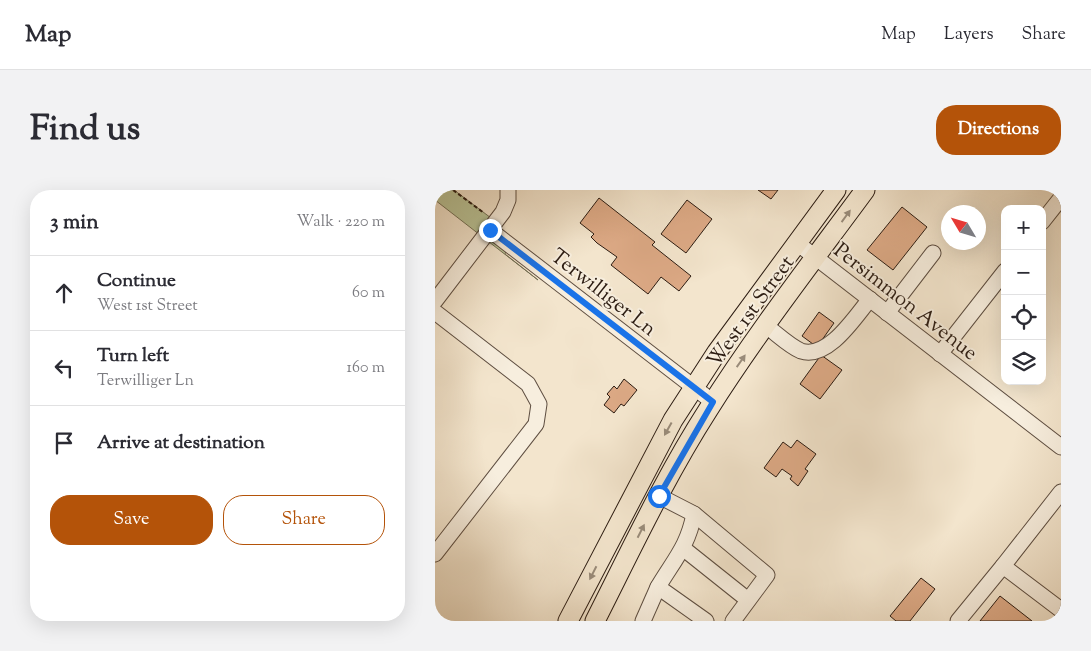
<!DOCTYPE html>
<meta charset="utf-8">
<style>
:root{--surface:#fff;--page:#f2f2f3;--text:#2b2b33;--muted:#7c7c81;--line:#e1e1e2;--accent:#b45309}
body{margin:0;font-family:"Sorts Mill Goudy",serif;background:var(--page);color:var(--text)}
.controls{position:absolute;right:15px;top:15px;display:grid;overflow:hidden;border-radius:10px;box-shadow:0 5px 20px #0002}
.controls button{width:45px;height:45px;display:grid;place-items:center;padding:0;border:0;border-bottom:1px solid var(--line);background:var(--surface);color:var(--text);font:25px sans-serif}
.compass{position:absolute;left:506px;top:15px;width:45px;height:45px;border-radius:50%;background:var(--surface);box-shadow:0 5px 20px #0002;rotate:308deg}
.stop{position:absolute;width:15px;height:15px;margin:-11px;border:4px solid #1a73e8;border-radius:50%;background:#fff}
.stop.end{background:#1a73e8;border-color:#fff;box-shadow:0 1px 5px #0008}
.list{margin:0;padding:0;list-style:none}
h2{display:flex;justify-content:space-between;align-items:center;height:65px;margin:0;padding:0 20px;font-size:21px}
h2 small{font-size:16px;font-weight:400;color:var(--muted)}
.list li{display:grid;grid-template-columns:32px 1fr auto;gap:15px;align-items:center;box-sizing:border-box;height:75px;padding:0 20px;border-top:1px solid var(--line)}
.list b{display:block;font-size:19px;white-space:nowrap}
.list p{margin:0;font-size:16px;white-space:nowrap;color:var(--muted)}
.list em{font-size:16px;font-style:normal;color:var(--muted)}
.actions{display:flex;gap:10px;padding:15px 20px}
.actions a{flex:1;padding:11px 0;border:1px solid var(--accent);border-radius:20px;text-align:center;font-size:18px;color:var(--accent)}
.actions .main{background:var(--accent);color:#fff}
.icon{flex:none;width:28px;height:28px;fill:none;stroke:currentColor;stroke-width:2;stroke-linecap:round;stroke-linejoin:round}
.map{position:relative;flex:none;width:626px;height:431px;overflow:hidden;border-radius:20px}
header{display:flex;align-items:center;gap:30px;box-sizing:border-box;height:70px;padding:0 25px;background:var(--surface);border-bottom:1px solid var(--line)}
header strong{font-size:24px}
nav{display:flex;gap:28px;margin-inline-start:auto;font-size:18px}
.intro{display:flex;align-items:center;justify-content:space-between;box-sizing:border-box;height:120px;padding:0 30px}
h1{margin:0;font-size:35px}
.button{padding:12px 22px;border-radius:20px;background:var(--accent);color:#fff;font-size:18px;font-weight:700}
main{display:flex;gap:30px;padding:0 30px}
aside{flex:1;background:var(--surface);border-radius:20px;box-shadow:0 5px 20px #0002}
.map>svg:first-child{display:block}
.green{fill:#bac599;stroke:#737056}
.building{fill:#dca985;stroke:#2c1c12}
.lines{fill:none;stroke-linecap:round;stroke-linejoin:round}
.minor-casing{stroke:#5e4e41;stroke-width:17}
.major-casing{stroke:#2c1c12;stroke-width:21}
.path{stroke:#2c1c12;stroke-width:2;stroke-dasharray:4 2.5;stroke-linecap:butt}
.minor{stroke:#f7eede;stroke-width:15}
.major{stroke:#f3e5cd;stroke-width:19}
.oneway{fill:#998b79}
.route{stroke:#1a73e8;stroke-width:6}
.labels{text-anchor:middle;stroke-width:4;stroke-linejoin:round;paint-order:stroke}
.street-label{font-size:21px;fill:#2c1c12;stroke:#f7eede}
</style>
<header>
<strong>Map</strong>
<nav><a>Map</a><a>Layers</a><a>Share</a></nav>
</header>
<div class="intro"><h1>Find us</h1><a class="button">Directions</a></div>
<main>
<aside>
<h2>3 min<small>Walk · 220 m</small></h2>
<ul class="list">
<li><svg class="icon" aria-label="ahead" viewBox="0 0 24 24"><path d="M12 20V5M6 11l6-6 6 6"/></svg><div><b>Continue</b><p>West 1st Street</p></div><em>60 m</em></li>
<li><svg class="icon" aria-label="left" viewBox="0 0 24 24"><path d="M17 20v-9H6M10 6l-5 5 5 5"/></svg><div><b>Turn left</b><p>Terwilliger Ln</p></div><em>160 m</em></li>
<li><svg class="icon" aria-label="arrive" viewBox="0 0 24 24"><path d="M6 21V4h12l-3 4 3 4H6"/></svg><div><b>Arrive at destination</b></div></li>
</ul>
<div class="actions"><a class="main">Save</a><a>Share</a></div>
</aside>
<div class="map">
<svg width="626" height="431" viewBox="0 0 626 431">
<rect width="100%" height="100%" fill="#f3e5cd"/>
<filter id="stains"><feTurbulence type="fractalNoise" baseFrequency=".004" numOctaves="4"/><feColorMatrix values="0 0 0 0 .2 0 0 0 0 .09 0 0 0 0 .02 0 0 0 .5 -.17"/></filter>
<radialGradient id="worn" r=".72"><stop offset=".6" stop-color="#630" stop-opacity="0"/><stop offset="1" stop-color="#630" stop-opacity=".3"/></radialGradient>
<polygon class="green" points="0,0 19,0 56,28 71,61 70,64 103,90 0,10"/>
<g class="building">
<polygon points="323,0 343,0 336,9"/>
<polygon points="164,8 220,52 217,55 256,86 244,101 226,87 213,104 176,75 182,67 162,53 156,47 159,44 145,33"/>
<polygon points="252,10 277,29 251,63 226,44"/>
<polygon points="467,17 492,37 458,80 432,60"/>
<polygon points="384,122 399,133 382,157 367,146"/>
<polygon points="386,165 407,180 385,209 365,194"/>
<polygon points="189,189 202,200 189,216 186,214 179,223 169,215 175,207 172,204 179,196 182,199"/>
<polygon points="362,250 381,264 370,279 373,281 363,296 355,289 357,286 347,279 341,287 329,278 348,252 356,258"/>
<polygon points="486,388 500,399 475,431 461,431 455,426"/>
<polygon points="565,406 597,431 545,431"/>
</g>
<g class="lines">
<defs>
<g id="minor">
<polyline points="607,32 626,8"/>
<polyline points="55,40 278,212"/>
<polyline points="362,53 626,257"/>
<polyline points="0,111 68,22 73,10 73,0"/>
<polyline points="0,122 93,194 104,214 101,234 0,364"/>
<polyline points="452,123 498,63"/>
<path d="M331 136C341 143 354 156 366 161 393 170 420 127 435 109"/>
<polyline points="505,164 570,81"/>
<polyline points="626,302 568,376 626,420"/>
<polyline points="224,306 259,324 332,385 298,431"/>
<path d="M259 324C253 356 239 370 223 397L271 431"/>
<polyline points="249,359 313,410"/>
<polyline points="208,431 223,397"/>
<polyline points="523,431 568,376"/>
</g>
<g id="major">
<polyline points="133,431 238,230 282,162 401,0"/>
<path d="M160 431C196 360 230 287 273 220 321 144 377 72 430 0"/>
</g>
</defs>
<use href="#minor" class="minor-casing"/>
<use href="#major" class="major-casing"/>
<polyline class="path" points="18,0 49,23"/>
<use href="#minor" class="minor"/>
<use href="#major" class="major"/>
</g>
<defs><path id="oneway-solid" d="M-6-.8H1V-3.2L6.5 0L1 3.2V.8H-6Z" transform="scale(1.25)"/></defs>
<g class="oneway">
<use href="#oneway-solid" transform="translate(411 26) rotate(-54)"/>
<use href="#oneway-solid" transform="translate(306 171) rotate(-55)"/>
<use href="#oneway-solid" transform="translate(233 239) rotate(119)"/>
<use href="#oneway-solid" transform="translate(206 341) rotate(-63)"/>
<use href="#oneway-solid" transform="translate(158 383) rotate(117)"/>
</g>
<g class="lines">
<polyline class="route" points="55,40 278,212 224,306"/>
</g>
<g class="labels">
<g class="street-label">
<text transform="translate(169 102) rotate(38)" y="7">Terwilliger Ln</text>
<text transform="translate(471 111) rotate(38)" y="7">Persimmon Avenue</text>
<text transform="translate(315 121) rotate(-54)" y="7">West 1st Street</text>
</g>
</g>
<rect width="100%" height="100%" filter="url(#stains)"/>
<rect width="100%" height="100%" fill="url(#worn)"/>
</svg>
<div class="controls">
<button>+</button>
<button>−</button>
<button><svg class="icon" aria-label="locate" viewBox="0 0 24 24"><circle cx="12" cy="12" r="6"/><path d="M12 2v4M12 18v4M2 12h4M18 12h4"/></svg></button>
<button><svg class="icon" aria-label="layers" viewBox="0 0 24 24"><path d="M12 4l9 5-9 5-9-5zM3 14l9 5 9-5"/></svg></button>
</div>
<svg class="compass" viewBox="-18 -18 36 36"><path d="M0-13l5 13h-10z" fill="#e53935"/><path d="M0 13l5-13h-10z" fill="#7c7c81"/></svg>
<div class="stop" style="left:224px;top:306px"></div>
<div class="stop end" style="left:55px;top:40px"></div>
</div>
</main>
